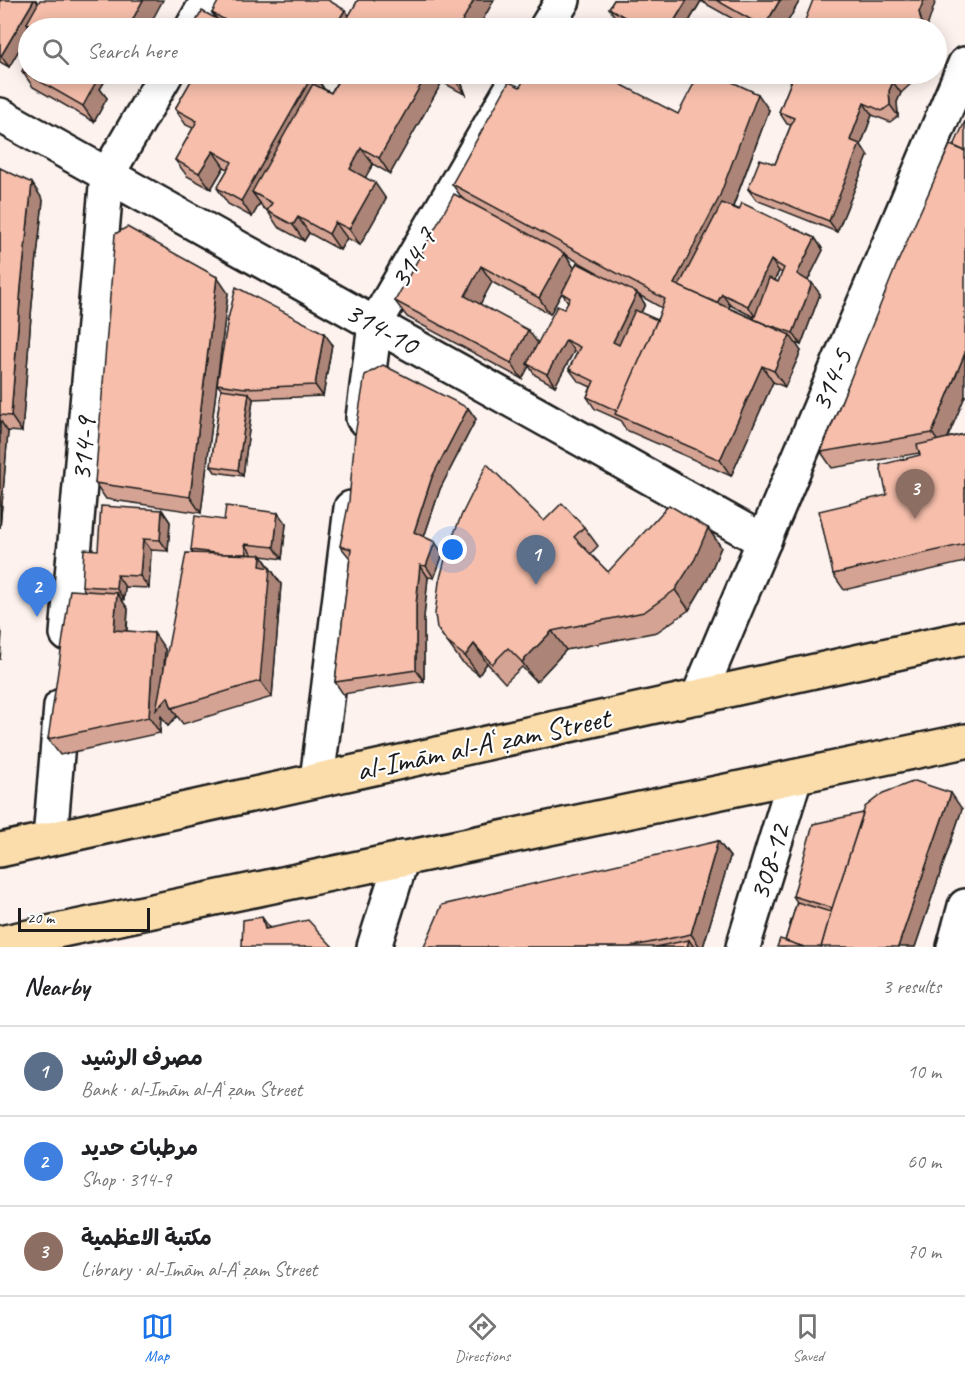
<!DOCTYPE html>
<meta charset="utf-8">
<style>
:root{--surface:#fff;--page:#f6f6f6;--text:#202124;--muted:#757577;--line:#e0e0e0;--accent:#1a73e8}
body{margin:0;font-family:Caveat,"Playpen Sans Arabic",sans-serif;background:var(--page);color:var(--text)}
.scale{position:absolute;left:18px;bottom:15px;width:132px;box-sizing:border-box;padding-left:6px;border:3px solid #1c1c1c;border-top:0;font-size:16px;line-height:21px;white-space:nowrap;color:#1c1c1c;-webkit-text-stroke:4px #fff;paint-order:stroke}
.you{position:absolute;left:453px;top:550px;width:21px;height:21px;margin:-15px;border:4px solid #fff;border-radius:50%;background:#1a73e8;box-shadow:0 0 0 9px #1a73e833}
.badge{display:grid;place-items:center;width:39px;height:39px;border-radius:50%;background:var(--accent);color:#fff;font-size:20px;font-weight:700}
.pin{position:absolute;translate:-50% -50px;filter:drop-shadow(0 2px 3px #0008)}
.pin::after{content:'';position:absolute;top:32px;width:21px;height:18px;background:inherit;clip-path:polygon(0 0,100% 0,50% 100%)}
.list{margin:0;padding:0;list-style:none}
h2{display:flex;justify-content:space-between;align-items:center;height:78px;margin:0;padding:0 24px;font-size:26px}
h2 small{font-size:20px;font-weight:400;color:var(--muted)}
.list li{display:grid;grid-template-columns:39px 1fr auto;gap:18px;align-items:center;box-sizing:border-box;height:90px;padding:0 24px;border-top:2px solid var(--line)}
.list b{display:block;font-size:22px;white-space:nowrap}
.list p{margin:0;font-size:20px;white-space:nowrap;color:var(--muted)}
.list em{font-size:20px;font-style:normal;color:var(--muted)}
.icon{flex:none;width:33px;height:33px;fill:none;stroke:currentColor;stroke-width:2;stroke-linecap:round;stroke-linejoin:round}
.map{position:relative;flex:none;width:965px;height:947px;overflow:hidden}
.search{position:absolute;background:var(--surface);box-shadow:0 3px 15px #0003;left:18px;right:18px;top:18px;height:66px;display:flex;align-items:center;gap:15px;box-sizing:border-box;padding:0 21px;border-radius:33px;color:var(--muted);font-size:22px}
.sheet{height:348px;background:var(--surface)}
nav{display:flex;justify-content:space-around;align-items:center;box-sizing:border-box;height:84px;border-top:2px solid var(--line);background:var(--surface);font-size:16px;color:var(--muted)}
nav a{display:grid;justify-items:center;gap:3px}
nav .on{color:var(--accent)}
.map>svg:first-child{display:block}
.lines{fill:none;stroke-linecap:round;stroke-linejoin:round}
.minor-casing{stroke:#1c1c1c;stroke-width:38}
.primary-casing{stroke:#1c1c1c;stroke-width:38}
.minor{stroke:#fff;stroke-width:33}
.primary{stroke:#faddab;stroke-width:33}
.wall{fill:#d4a393;stroke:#1c1c1c;stroke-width:1.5;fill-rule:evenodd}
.shaded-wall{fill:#ac8578;stroke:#1c1c1c;stroke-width:1.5}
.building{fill:#f6beab;stroke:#1c1c1c;stroke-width:1.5}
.labels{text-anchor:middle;stroke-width:4.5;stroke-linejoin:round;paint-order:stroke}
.street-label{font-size:30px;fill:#1c1c1c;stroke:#fff}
</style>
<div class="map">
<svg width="965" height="947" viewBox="0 0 965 947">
<rect width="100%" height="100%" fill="#fdf2ee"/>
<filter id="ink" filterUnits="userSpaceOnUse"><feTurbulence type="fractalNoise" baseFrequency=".0167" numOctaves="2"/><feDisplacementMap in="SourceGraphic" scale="12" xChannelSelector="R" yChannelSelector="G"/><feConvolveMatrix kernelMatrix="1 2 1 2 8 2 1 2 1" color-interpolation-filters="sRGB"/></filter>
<g filter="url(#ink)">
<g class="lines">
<defs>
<g id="minor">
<polyline points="192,28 208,0"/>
<polyline points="546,28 563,0"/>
<polyline points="0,115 764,541"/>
<polyline points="363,418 375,324 520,74"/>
<polyline points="67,634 107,175 166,74"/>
<polyline points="698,697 965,64"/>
<polyline points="317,780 351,508"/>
<polyline points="50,839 61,706"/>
<polyline points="374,947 402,858"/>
<polyline points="743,947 795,777"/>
<polyline points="954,947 965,906"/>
</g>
<g id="primary">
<polyline points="0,850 965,638"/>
<polyline points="0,943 965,741"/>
</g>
</defs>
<use href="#minor" class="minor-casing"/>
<use href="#primary" class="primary-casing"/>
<use href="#minor" class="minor"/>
<use href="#primary" class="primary"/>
</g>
<g class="wall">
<polygon points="0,0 36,0 38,3 148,28 28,28 28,34 9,67 0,62"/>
<polygon points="358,0 494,0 478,28 192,28 216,18 212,13 345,10 349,16"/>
<polygon points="614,0 800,0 784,28 749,28 701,1 685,28 632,28 617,20 609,8"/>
<polygon points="22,71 28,74 109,74 100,89 107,98 94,122 33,87"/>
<polygon points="195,74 323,74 319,80 318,79 324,89 331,93 341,74 340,74 458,74 466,95 442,82 390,174 373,164 365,177 386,199 360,245 347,238 340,250 309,233 304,241 278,227 267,210 263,208 260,203 252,217 228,204 217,188 228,169 224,167 211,189 187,176 175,160 193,128 186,125 175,109"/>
<polygon points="785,74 914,74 914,81 901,93 897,102 898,116 890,122 872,115 861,145 868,156 837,232 756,200 748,189 775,164 791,125 787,124 779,112 791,82"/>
<path d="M520 87 678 114 769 110 733 207 815 238 823 250 808 280 820 294 801 345 795 343 801 351 785 387 773 382 731 476 626 430 620 420 595 409 587 397 591 387 578 381 569 369 577 353 574 351 555 386 535 375 529 366 522 379 407 317 395 301 462 198 452 184ZM566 255 598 273 574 268ZM779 271 782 273 778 282 775 280ZM492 282 550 314 562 293 568 302 564 309 538 343 480 304ZM639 295 662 308 657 320 641 313 645 304ZM730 305 754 317V319L729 308Z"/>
<polygon points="0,168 43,200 32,303 22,432 8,431 0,528"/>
<polygon points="228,293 201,513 106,499 95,483"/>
<polygon points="332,344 323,396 253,399 243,476 215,472 211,466 221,389 217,384"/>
<polygon points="965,396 947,438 965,434 965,562 844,590 833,574 887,495 920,455 919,453 832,468 821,452"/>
<polygon points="468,408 476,419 440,489 424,537 443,554 434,578 428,577 424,617 424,681 343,694 335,682 350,558 349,557 340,546"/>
<polygon points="162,510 170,522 168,551 151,550 149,588 125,587 124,599 121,599 128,609 127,631 165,649 164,671 193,553 191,550 224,520 286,524 282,559 262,556 281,584 272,697 183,724 177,716 168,726 161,716 160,733 60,755 48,739 85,591 82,586"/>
<polygon points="544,521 584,527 598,546 590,554 608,572 708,528 721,547 708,578 689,610 657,632 566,650 536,682 522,667 505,683 487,663 479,675 461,661 437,628"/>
<polygon points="962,809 915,947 785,941 797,902 793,896"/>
<polygon points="718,841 730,857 703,947 424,947"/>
</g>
<g class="shaded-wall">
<polygon points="34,0 36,0 42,10 27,23 30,28 28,28 28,34 9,67 1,56"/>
<polygon points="143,0 163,0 148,28 128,28"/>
<polygon points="474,0 494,0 478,28 458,28"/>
<polygon points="687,0 700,0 701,1 685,28 670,28"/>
<polygon points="780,0 800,0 784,28 765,28 764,27"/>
<polygon points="924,0 936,0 928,24 928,28 923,28 919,12"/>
<polygon points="345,10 353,21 349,28 334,28"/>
<polygon points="88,74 109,74 100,89 107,98 94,122 83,106 86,77"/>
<polygon points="313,74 314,74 324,89 263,198 252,192 260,203 252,217 241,201"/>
<polygon points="315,74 323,74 319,80"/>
<polygon points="427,74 436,74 442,82 390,174 379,158"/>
<polygon points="452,74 458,74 466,95 454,79"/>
<polygon points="908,74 914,74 914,81"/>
<polygon points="893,82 901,93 897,102 898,116 890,105 889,91"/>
<polygon points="758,94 769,110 730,214 677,288 674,284"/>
<polygon points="864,103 872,115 861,145 868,156 837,232 829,221 850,140"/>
<polygon points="361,148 373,164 361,185 350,169"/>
<polygon points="213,151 224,167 211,189 199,173"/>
<polygon points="32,183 43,200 32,303 22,432 11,416 21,287"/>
<polygon points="375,183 386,199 360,245 349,229"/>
<polygon points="298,217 309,233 304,241 293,225"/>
<polygon points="335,222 347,238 340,250 329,234"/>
<polygon points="815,238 823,250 805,286 797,274"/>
<polygon points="564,253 575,269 550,314 539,298"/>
<polygon points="771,260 779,271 756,318 748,306"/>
<polygon points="481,266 492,282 476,312 465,296"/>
<polygon points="217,277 228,293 201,513 190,497"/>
<polygon points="812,283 820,294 801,345 793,333"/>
<polygon points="637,293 645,304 621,354 613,342"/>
<polygon points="722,294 730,305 724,316 716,305"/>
<polygon points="528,330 540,346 527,364 529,366 522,379 511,363"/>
<polygon points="324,333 332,344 323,396 315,385"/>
<polygon points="790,335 801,351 785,387 774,371"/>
<polygon points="566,340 574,351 555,386 547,374"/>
<polygon points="965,353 965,396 943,449 932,433"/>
<polygon points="762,366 773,382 731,476 720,460"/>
<polygon points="249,393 253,399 243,476 238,470"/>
<polygon points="468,408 476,419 440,489 422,543 414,532 432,477"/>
<polygon points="0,420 8,432 0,528"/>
<polygon points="162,510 170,522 168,551 160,540"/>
<polygon points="278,513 286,524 282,559 274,547"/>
<polygon points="708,528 721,547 708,578 689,610 675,590"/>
<polygon points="143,539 151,550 149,588 140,576"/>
<polygon points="435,542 443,554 434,578 426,566"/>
<polygon points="245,544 253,555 247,557"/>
<polygon points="261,555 281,584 272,697 260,681 260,566"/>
<polygon points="420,565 428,577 424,617 424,681 416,670 416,605"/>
<polygon points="117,575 125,587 124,599 116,588"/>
<polygon points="117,593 128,609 125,646 114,630"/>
<polygon points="0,630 2,633 0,660"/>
<polygon points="552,631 566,650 536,682 522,662"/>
<polygon points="154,633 165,649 162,704 168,697 172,708 177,716 168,726 161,716 160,733 149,717"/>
<polygon points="474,644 487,663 479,675 465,656"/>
<polygon points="951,793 962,809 915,947 898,947"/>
<polygon points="718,841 730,857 703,947 700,947 691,934"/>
<polygon points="262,917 273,933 265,929"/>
<polygon points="689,940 694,947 687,947"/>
</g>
<g class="building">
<polygon points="0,0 34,0 1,56 0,55"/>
<polygon points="40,0 143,0 128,28 36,28 27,23"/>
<polygon points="219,0 328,0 345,10 334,28 240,28 212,13"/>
<polygon points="358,0 474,0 458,28 342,28"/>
<polygon points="614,0 687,0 670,28 643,28 609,8"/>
<polygon points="716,0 780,0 764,27"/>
<polygon points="813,0 924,0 919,12 923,28 802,28"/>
<polygon points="202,11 234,28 192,28"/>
<polygon points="28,60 28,74 88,74 86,77 96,82 83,106 22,71"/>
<polygon points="195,74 313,74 241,201 217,188 232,162 213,151 199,173 175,160 197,121 175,109"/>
<polygon points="342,74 427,74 379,158 361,148 350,169 375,183 349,229 335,222 329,234 298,217 293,225 267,211 272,203 252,192 313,84 331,93"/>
<polygon points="444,74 452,74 454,79"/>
<polygon points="527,74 601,74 678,114 699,74 715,74 758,94 719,198 674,284 790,335 774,371 762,366 720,460 615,414 658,318 665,299 452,184 509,82 520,87"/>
<polygon points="785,74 901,74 893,82 889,91 890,105 882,111 864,103 850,140 860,144 829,221 748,189 760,159 775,164 794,118 779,112 793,77"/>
<polygon points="965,121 965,151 954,146"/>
<polygon points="950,145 965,151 965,353 932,433 821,452 896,266"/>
<polygon points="0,168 32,183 21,287 11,416 0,415"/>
<polygon points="454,194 564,253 539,298 481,266 465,296 528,330 511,363 395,301"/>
<polygon points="722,203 739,210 742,203 815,238 797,274 812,283 793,333 770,325 770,326 754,319 769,278 778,282 784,268 771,260 748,306 722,294 717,303 679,286"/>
<polygon points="127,227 217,277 190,497 95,483 115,234"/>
<polygon points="577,263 637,293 613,342 619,345 635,310 657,320 617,411 587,397 594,381 569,369 580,347 566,340 547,374 527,364 557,306 564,309 570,298 562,293"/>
<polygon points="236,287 324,333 315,385 245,388 217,384 228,319"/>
<polygon points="383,365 468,408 432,477 414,532 435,542 426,566 420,565 416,605 416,670 335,682 351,549 340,546 349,501 355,435 365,375"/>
<polygon points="221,389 249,393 238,470 211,466"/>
<polygon points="965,434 965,544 833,574 819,511 887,495 880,465 920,455 917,445"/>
<polygon points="487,464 544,521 562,503 584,527 574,537 608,572 669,505 708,528 695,559 675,590 644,612 552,631 522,662 508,648 492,664 474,644 465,656 447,642 437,628 435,614 439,582 448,548 462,514"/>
<polygon points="101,506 162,510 160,540 143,539 140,576 117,575 116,588 82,586 84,549 98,550"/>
<polygon points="226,506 278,513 274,547 245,544 247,554 222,554 191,550 195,516 224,520"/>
<polygon points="186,553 261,555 260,566 270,568 260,681 172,708 168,697 156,710"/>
<polygon points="70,590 117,593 114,630 154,633 149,717 48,739"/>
<polygon points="915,781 951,793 898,947 821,947 833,904 865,807 883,793"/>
<polygon points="863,813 832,908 793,896 813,824"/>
<polygon points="718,841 691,934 629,947 424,947 442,905"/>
<polygon points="797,902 831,912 821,947 804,947 785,941"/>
<polygon points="262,917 265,929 308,920 333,947 242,947 243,920"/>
<polygon points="780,939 804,947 777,947"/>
<polygon points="689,940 687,947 655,947"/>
</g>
</g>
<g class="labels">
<g class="street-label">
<text transform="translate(413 258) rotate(-60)" y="10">314-7</text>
<text transform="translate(382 328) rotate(29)" y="10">314-10</text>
<text transform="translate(831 380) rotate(-67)" y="10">314-5</text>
<text transform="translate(83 449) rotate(-85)" y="10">314-9</text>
<text transform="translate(483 744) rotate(-12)" y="10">al-Imām al-Aʿẓam Street</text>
<text transform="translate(769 862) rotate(-73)" y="10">308-12</text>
</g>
</g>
</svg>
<div class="scale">20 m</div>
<div class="you"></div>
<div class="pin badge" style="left:536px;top:585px;background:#5c6f8a">1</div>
<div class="pin badge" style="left:37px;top:617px;background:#3f7fe0">2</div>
<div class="pin badge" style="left:915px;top:519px;background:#8d6e63">3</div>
<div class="search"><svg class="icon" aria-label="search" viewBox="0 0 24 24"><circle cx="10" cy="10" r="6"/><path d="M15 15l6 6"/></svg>Search here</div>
</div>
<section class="sheet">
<h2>Nearby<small>3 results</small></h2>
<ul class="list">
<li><span class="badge" style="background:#5c6f8a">1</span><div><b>مصرف الرشيد</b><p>Bank · al-Imām al-Aʿẓam Street</p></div><em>10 m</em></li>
<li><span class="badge" style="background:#3f7fe0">2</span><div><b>مرطبات حديد</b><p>Shop · 314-9</p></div><em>60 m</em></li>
<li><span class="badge" style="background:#8d6e63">3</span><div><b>مكتبة الاعظمية</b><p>Library · al-Imām al-Aʿẓam Street</p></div><em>70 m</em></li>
</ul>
</section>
<nav>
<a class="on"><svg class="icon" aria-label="map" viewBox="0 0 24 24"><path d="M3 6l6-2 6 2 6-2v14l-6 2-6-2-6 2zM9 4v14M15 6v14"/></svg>Map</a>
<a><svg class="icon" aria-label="directions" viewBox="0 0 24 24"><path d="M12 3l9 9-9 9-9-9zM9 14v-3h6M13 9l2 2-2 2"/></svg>Directions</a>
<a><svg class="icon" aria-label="saved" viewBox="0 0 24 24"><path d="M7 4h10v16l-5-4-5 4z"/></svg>Saved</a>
</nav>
